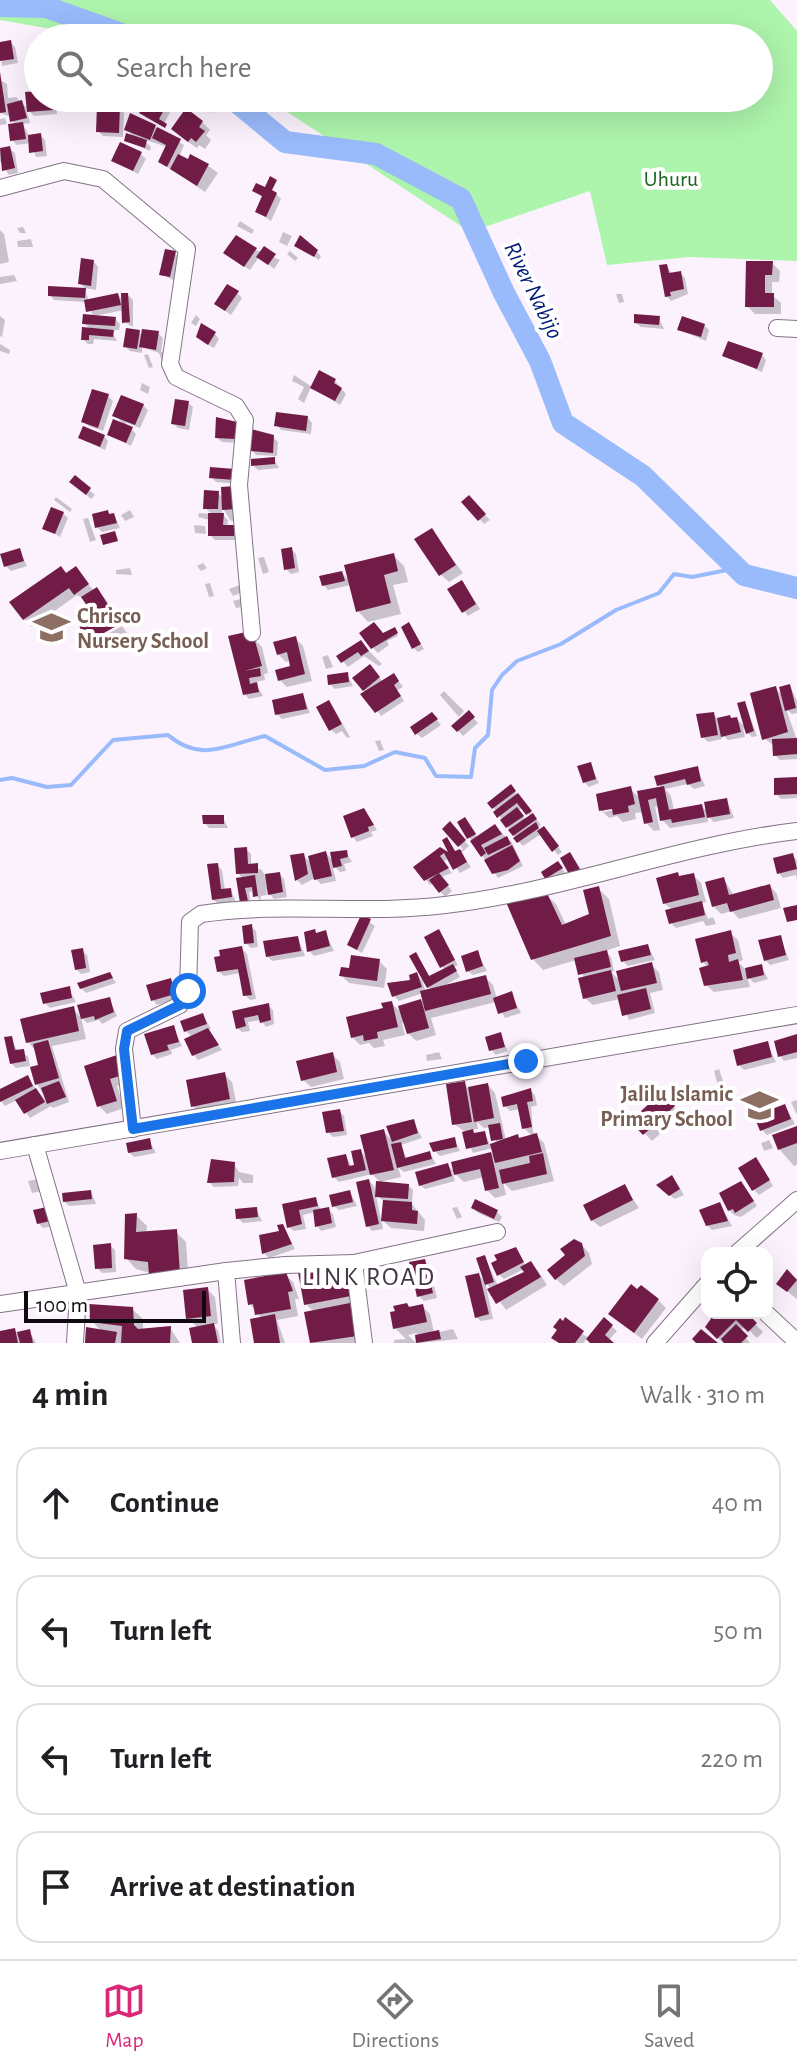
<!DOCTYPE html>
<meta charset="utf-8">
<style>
:root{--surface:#fff;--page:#f2f2f2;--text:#202124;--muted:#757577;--line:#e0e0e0;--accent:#db2777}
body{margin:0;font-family:"Alegreya Sans",sans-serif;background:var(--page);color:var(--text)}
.controls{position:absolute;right:24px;bottom:24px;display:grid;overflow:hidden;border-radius:16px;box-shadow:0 8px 32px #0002}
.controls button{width:72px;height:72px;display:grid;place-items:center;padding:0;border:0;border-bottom:2px solid var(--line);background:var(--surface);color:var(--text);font:40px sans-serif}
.scale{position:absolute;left:24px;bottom:20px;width:182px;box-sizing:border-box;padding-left:8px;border:4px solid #0f0a10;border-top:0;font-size:22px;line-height:28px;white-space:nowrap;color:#0f0a10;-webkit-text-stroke:6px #fff;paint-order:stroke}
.stop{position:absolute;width:24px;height:24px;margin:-18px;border:6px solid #1a73e8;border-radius:50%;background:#fff}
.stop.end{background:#1a73e8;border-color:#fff;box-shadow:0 2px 8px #0008}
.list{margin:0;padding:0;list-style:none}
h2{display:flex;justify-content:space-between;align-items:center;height:104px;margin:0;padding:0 32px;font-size:34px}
h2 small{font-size:26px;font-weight:400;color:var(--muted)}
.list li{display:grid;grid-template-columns:52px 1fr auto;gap:24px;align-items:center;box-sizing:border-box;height:112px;margin:0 16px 16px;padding:0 16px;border:2px solid var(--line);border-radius:24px}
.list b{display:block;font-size:30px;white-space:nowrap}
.list em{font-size:26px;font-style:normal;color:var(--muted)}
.icon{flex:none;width:44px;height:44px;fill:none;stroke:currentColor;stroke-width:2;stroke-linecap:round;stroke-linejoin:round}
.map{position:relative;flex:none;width:797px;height:1343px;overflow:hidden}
.search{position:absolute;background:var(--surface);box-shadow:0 8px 32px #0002;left:24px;right:24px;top:24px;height:88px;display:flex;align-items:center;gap:20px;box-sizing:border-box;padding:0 28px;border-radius:44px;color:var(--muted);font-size:30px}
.sheet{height:616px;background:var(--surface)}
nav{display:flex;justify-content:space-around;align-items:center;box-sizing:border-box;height:112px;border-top:2px solid var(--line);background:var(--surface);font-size:22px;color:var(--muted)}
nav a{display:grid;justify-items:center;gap:4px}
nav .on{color:var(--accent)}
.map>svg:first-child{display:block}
.green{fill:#adf4ac}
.shadow{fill:#0003;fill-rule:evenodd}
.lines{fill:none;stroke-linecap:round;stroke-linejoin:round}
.stream{stroke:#99bafb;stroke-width:4}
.river{stroke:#99bafb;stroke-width:22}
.building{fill:#711c47}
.minor-casing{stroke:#827485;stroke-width:18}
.minor{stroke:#fff;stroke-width:16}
.route{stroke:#1a73e8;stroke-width:10}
.labels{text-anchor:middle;stroke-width:8;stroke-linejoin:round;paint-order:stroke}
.park-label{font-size:22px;fill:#1b6420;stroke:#fff}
.education-label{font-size:22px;font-weight:bold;fill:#785e54;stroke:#fff;text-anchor:start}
.water-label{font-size:24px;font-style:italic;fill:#001b76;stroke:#fff}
.quarter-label{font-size:26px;letter-spacing:2px;fill:#433645;stroke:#fff}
</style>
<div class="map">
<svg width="797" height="1343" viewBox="0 0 797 1343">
<rect width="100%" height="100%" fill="#fcf2fe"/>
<polygon class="green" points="0,0 770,0 797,31 797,261 690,257 607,265 590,191 470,232 266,98 759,98 759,38 103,38 0,20"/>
<g class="shadow">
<polygon points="10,42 15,47 18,63 2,66 0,44"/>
<polygon points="0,80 7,84 8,98 16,97 29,110 38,93 38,98 55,98 57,114 34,116 26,108 30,123 23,124 29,136 40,135 45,140 47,156 36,157 31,143 17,145 12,140 15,125 11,117 0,113"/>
<polygon points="65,98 77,98 79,112 70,112 65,107"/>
<polygon points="108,98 129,98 129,101 110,100"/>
<polygon points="152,98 177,98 163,126 142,113"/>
<polygon points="210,98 218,100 211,113 204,108"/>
<polygon points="120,108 124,113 123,137 103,136 98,131"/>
<polygon points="5,118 7,124 0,125 0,119"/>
<polygon points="202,122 210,130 206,135 211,140 205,149 199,145 197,148 181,137"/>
<polygon points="155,127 184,145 179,157 207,165 218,173 205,192 160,162 167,147 143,139 151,147 150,151 126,141 135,138 126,129"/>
<polygon points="10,149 15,153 18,173 9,175 0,161 0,150"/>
<polygon points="141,154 146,159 138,174 114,160"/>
<polygon points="255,191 276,194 281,199 271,221 257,212 264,198"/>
<polygon points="240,221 254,230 252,234 237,226"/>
<polygon points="23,227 26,233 20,233 17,228"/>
<polygon points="0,230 4,234 9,262 0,264 0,272"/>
<polygon points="283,232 292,236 287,246 279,242"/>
<polygon points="31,239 33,247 18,247 17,241"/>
<polygon points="297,246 316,251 321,256 319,260"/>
<polygon points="256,250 280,260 274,269 259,257 250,270 231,258"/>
<polygon points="290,251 298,258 295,261 287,254"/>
<polygon points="175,253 179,258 175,281 161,274"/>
<polygon points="94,262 98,267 96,290 85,288 80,283"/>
<polygon points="772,263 780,271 779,282 772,282 772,295 781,303 781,314 755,314 747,306"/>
<polygon points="667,266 672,274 680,273 685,278 688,294 671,301 667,296"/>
<polygon points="14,275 17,281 0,284 0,277"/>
<polygon points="85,290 89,301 118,295 124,301 128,295 133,300 133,327 124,322 124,310 94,316 115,319 120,324 119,330 111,330 117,341 94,339 93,344 88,344 83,339 90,329 84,323 94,317 86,302 54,300 50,295"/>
<polygon points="237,293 242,298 231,315 221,308"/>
<polygon points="616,294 622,294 624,302 619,303"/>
<polygon points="196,315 200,319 196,326 191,323"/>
<polygon points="0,316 5,320 2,337 0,336"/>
<polygon points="659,318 664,329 641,327 636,323"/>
<polygon points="704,325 709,330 706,341 680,330"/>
<polygon points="139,332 143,336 158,333 163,338 161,352 167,351 163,364 159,353 142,347 142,353 130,351 125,346"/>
<polygon points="215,334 219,339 214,348 203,342"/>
<polygon points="0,344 10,350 9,354 0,351"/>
<polygon points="148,354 153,367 149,368 144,355"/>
<polygon points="762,355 766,360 762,372 725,356"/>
<polygon points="320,373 335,381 346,394 340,405 311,387 304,403 298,399 304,387 292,381 294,375 312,387"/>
<polygon points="142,383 150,387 148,394 140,390"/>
<polygon points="108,396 113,401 103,431 89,426 84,422"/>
<polygon points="188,403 193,407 189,430 178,428 173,423"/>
<polygon points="143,405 148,410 140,428 125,422 136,434 131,446 109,434 126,427 115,415"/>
<polygon points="308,418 312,423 311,434 281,430 277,425"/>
<polygon points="218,420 240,443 222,442 217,438"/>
<polygon points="104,436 108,441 105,450 80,438"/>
<polygon points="273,437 278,442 277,456 256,455 252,450"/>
<polygon points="274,459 279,468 258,470 253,465"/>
<polygon points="212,469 239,484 216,482 211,477"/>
<polygon points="75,478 95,495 91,499 76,486"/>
<polygon points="224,489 238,522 231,521 222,507 222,514 228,520 227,527 238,532 238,540 215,540 210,535 210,520 198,517 199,513 212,514 205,508 218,493 224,499"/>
<polygon points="56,497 72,509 70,512 54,500"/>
<polygon points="469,498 490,520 484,524 464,502"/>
<polygon points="130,510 134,517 125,521 121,515"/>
<polygon points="63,513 68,518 60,537 45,528"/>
<polygon points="114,515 120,528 102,532 97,527"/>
<polygon points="88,518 96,540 90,542 83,519"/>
<polygon points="194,525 205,526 206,534 195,533"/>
<polygon points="431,531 463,573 449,582 441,575"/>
<polygon points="291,549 296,554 299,572 291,574 286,569"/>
<polygon points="19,550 27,566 11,571 6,566"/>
<polygon points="393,555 404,566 408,582 393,585 401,614 368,622 358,611 351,585 328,590 324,585 342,573 350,581"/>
<polygon points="264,557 269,572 263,574 258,558"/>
<polygon points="203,563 207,568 201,571 197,566"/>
<polygon points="130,568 132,575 116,574 116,570"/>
<polygon points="76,569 94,591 104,597 120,622 89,643 82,626 96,616 85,600 77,595 32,627 24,619"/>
<polygon points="210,583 214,596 209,597 205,584"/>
<polygon points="242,584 245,591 233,596 229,589"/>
<polygon points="466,587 480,609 468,616 464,611"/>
<polygon points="244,598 247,606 236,608 233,601"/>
<polygon points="409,625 424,649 418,652 414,648"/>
<polygon points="122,626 127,633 96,650 90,644"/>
<polygon points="396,631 398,636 387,641 389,645 378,653 373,648 383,635"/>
<polygon points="253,638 262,647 268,673 264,674 265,680 255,682 263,696 249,699 245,694 240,673"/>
<polygon points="295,638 303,646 312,681 287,687 280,680 293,667 291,660 286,662 278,654"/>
<polygon points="365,647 382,664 379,666 364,656 348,667 339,657"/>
<polygon points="328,655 333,667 326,669 322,657"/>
<polygon points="374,671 383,682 398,680 403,687 397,690 404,701 381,716 355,678"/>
<polygon points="347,674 353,686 335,689 330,684"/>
<polygon points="790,686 797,701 797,713 792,714 786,709 797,740 797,759 780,760 775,755 774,746 764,738 775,688 784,697"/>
<polygon points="444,691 464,711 459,717 440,695"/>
<polygon points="303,695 310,713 282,719 277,714"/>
<polygon points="328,702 333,707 350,737 347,738 342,731 336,734 331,730"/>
<polygon points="745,703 757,736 752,737 743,728 745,737 728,740 721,734 722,739 708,742 703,737 713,714 719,720 737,719 746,728"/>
<polygon points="469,713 478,723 463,736 454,726"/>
<polygon points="436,719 441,725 422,738 417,734"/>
<polygon points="380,740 384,750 379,751 375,741"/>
<polygon points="590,764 599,783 589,787 584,782"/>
<path d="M697 768 705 786 694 789 688 784 665 789 671 796 674 811 701 806 708 812 727 800 734 818 714 822 707 815 708 822 670 828 662 820 659 806 655 807 660 830 654 831 646 823 643 812 635 813 636 819 623 822 617 816 609 818 601 810 630 789 641 799 662 788 659 785ZM604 808H622L604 812Z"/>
<polygon points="797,779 797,798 781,799 776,794"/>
<path d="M511 787 541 825 537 827 548 834 562 852 558 855 541 834 523 846 519 842 490 803ZM523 807 531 817 526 820 518 811Z"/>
<polygon points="364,810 377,830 371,832 373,836 357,842 353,837"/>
<polygon points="223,817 228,828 209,828 205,823"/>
<polygon points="465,819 478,838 500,831 512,843 523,866 498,878 469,837"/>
<polygon points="450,824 469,846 461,853 471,867 460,873 449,858 443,862 452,873 441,877 452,891 445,897 433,883 430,885 426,880 440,849 454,857 447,840 456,853 463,849 444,829"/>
<polygon points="246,849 251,854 251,866 262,870 268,882 279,874 284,879 287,897 274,899 266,890 267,895 261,896 260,901 254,891 249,892 251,906 242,902 243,879 238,873"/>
<polygon points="346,852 352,862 344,864 346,871 340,872 332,864 336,881 321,884 315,878 302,885 297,880 292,857 303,855 312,864 326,853 334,862"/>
<polygon points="793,856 797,860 797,880 796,875 783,878 779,873"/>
<polygon points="217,865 222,870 225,891 231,890 236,902 218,904 213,899"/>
<polygon points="562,868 566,874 552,883 543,873"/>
<polygon points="693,875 701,883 706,902 702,903 708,919 713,917 716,924 706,926 703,921 676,928 671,923 672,910 664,903"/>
<polygon points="724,879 734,896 770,886 777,894 781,908 739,919 732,911 721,914 713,906"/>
<polygon points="598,888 609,899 620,946 605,951 611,957 614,971 611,972 621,982 651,965 659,972 663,990 650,993 655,1013 629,1020 620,999 593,1005 585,998 584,978 576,960 543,970 533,959 545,894 556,904 566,925 592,915"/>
<polygon points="362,917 375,926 362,953 349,945"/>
<polygon points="251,927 256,931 258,947 251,948 246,943"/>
<polygon points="325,932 334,951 314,956 309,951"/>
<path d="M439 932 458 965 454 967 460 977 442 987 485 977 493 985 497 999 511 994 521 1013 505 1018 496 1002 431 1018 436 1035 416 1041 408 1033 405 1022 402 1023 405 1035 383 1040 385 1046 374 1048 369 1043 360 1045 352 1037 391 1003 403 1014 401 1007 425 1000 423 993 399 1001 394 996 417 975 424 982 415 954 431 978 445 970 442 966ZM422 981 432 991 426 992Z"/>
<polygon points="730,933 738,940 743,960 738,962 746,970 761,966 768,979 754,983 747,976 750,987 714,992 706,985 708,967 703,962"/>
<polygon points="780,937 789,960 770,965 765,960"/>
<polygon points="298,938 305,956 272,961 267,956"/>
<polygon points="648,946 655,960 628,966 623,961"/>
<polygon points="242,949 247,954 256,999 250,1000 245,995 240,973 224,976 219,971"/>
<polygon points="82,950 87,955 90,972 81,974 76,969"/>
<polygon points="477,952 487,971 473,975 468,971"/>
<polygon points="379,961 387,969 384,988 349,983 341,975"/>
<polygon points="110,974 116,983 86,993 81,988"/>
<polygon points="170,980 179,999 157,1005 153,1000"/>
<polygon points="69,989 76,1002 50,1008 45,1003"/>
<polygon points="109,999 117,1016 102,1024 99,1020 87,1023 81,1017 86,1039 52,1046 69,1102 53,1108 51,1106 30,1118 17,1100 5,1106 1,1101 0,1091 27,1078 49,1104 37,1084 41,1066 35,1050 28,1042 73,1009 82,1018"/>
<polygon points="268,1005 273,1010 274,1024 266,1027 261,1020 248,1022 250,1031 242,1032 237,1028 234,1013"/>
<polygon points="203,1015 211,1029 207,1030 222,1050 198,1060 194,1055 192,1037 186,1031"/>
<polygon points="173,1027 182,1046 171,1050 172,1054 157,1059 152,1054"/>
<polygon points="500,1035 508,1051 496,1055 491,1050"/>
<polygon points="797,1037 797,1058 784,1061 780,1056"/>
<polygon points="11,1038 18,1052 28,1056 30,1066 16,1068 11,1063"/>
<polygon points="767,1043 776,1062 744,1070 739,1065"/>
<polygon points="439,1052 442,1059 427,1061 426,1055"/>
<polygon points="332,1054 340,1062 344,1079 311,1087 303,1080"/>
<polygon points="116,1057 129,1082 117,1086 124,1108 107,1114 99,1106"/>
<polygon points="719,1069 724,1084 718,1086 714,1071"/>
<polygon points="224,1074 232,1082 237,1106 201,1114 193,1106"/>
<path d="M464 1084 469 1089 488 1085 495 1093 506 1140 532 1136 524 1128 520 1109 510 1111 505 1106 530 1090 535 1095 537 1105 531 1107 533 1132 544 1143 554 1181 512 1191 503 1182 506 1195 495 1198 487 1190 484 1177 464 1182 452 1171 455 1181 425 1189 420 1185 447 1165 456 1173 453 1163 495 1153 493 1148 473 1153 464 1131 454 1124ZM477 1122 484 1128 491 1127 497 1145 491 1146 484 1133H468V1130L478 1129Z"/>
<polygon points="679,1088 688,1100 684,1104 674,1092"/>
<polygon points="662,1094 681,1115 652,1141 633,1121"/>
<polygon points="797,1100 797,1115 791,1102"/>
<polygon points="785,1106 795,1124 767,1135 762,1130"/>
<polygon points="339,1111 344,1116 347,1135 333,1137 328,1132"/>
<polygon points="413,1122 422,1138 401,1145 407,1159 430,1153 436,1164 404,1172 398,1167 401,1177 380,1182 372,1174 339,1182 334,1177 346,1156 352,1167 356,1166 360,1151 368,1159 383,1131 394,1142 389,1128"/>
<polygon points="797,1128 797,1165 794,1166 779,1149"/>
<polygon points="454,1139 460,1151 440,1156 435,1151"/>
<polygon points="149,1140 156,1153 134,1157 129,1152"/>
<polygon points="769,1140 773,1148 764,1151 761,1143"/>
<polygon points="234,1164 239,1172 253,1175 253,1183 243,1183 239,1178 238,1186 214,1187 209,1182"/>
<polygon points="760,1165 773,1186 759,1195 754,1190"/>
<polygon points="38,1179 42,1191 32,1193 28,1181"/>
<polygon points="369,1181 374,1186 383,1229 372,1231 368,1226"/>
<polygon points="676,1182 684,1195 675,1199 662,1190"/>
<polygon points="408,1185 413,1190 412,1204 425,1220 424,1231 391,1228 383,1221 384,1201 376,1195"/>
<polygon points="625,1187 639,1208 600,1227 592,1220"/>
<polygon points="746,1189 757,1206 741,1217 734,1215 729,1210"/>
<polygon points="91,1192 96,1204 69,1206 64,1201"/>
<polygon points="350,1192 357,1206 339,1210 334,1206"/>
<polygon points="315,1199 321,1210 328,1209 333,1214 336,1227 321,1231 317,1226 316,1212 303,1215 306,1229 294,1231 289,1227 284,1206"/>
<polygon points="476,1202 497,1212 502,1217 499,1222 478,1213 473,1208"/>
<polygon points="720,1205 732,1226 712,1230 707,1225"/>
<polygon points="457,1207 462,1217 457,1219 452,1208"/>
<polygon points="46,1209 54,1226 43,1228 38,1223"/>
<polygon points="256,1209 262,1221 243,1223 238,1218"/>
<polygon points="136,1215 147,1226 146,1234 176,1232 186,1242 189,1284 136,1269 126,1258"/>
<polygon points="283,1226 295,1249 269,1258 264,1253"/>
<polygon points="581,1244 589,1253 592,1264 564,1286 556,1279"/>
<polygon points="110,1245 115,1250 116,1272 102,1273 97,1268"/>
<polygon points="516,1250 526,1266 531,1263 538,1271 547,1285 506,1310 485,1281 485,1257 498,1286 527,1273 524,1269 504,1279 499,1274"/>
<polygon points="424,1261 429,1266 437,1298 424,1301 419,1296"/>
<polygon points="326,1268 331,1274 345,1271 353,1279 358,1303 349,1305 358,1313 363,1343 312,1343 306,1313 314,1312 306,1304"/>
<polygon points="788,1272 797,1279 797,1299 783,1288"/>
<polygon points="285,1274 293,1282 299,1299 295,1299 298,1316 277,1320 285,1343 256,1343 262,1319 250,1304"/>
<polygon points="479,1275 485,1281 493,1319 481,1321 476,1317"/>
<polygon points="208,1290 215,1297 218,1324 212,1324 218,1330 221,1343 194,1343 198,1328 188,1318"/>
<polygon points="658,1300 666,1308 642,1339 619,1321"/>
<polygon points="422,1306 430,1314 434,1333 453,1329 458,1339 419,1343 417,1333 408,1335 416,1343 394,1343 394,1340 406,1339 395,1328 396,1307"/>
<polygon points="132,1309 143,1319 143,1330 170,1328 180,1343 87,1343 102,1332 92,1321"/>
<polygon points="719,1313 744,1313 763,1332 757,1338 745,1326 740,1331 750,1343 723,1343 708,1327"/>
<polygon points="605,1320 617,1331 608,1341 610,1343 592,1343 587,1337 584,1343 560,1343 554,1337 560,1321 589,1338"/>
<polygon points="14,1330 18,1334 29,1331 36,1343 2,1343 0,1333"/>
</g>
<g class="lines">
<path class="stream" d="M0 780 12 778 47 787 71 785 113 740 168 735C202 764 228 744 265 736L325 770 364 766 395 752 425 758 436 776 471 777 475 748 488 735 492 690 502 675 517 661 561 644 616 610 659 593 674 574 692 577 737 568"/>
<g class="river">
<polyline points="0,6 46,7 133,38"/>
<polyline points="232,98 285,142 376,154 461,199 504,293 540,361 563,423 643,476 744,575 797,588"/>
</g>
</g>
<g class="building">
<polygon points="11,40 14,59 0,61 0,42"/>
<polygon points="0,72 6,112 0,113"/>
<polygon points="38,91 38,98 52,98 53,110 27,112 25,92"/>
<polygon points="151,98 170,99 159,119 167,124 165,128 139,113"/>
<polygon points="22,100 27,118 10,122 7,104"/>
<polygon points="97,105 120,106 119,133 96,132"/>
<polygon points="186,108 203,121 199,127 205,131 196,142 191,138 188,142 171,129"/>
<polygon points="130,113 156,125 150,140 124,130"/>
<polygon points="23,122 26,139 10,141 8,124"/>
<polygon points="157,127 181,139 167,167 158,162 166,145 152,138"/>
<polygon points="41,133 43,151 29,153 28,135"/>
<polygon points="126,133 147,140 145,148 124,141"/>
<polygon points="120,142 142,152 133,171 111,161"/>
<polygon points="10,146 15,168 2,171 0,148"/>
<polygon points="178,154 188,159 190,154 209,164 197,186 170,169"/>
<polygon points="270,176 277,180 272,190 277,193 266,217 255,212 262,196 252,191 256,183 265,187"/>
<polygon points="236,235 257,248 244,267 223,253"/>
<polygon points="300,235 318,250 314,257 294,246"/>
<polygon points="264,246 276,254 268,265 256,257"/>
<polygon points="165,249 176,251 170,277 159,275"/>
<polygon points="81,258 94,260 91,286 78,284"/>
<polygon points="746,261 773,261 772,275 765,275 765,293 774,293 774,307 745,307"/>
<polygon points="667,264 669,273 681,271 684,289 670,292 671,296 665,297 659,265"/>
<polygon points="227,284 239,291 225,311 214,304"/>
<polygon points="48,286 86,288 85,298 48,296"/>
<polygon points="118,293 121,305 86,312 84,300"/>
<polygon points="121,293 128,293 130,322 122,323"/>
<polygon points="83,314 116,317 115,326 82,324"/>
<polygon points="634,314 660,316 659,325 634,323"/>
<polygon points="682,316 705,324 701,337 677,330"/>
<polygon points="201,323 216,332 208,345 196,337"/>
<polygon points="82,327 114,330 113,337 89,335 89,340 81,340"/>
<polygon points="126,328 140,330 137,349 123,347"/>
<polygon points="142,329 159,331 156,350 139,347"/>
<polygon points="728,341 763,353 757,369 722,356"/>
<polygon points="319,370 336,379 334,383 342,388 335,401 310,388"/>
<polygon points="92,389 109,394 98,428 81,422"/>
<polygon points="121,395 144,404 135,425 112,416"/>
<polygon points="175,399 189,401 185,426 171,424"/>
<polygon points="276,412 308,416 306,431 274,426"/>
<polygon points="216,417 237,422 236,439 215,438"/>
<polygon points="113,419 133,427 126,443 107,435"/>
<polygon points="83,426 105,435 100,447 78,438"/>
<polygon points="251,429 274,435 273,453 250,451"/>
<polygon points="275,457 275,464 251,466 251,459"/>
<polygon points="210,467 235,469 235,480 209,478"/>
<polygon points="75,475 91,488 86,495 69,482"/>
<polygon points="235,486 236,509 222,510 221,487"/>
<polygon points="204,490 219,491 218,509 203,509"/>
<polygon points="469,495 486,514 478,521 461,502"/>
<polygon points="51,507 64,512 55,534 42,529"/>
<polygon points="108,510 109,514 114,513 117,523 95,528 92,514"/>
<polygon points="208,513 224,513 223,525 234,525 234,536 208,536"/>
<polygon points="432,528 456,565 439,576 414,539"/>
<polygon points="115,531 118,541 103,545 100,535"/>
<polygon points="292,547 295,568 284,570 281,549"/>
<polygon points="20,548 24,561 4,567 0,554"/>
<polygon points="394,553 398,571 384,575 391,603 356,612 344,565"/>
<polygon points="61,566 66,573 76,566 89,584 74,595 69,588 23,620 9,602"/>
<polygon points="342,571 345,581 322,586 319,576"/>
<polygon points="462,580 476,604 462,613 447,589"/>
<polygon points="97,587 120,624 86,643 79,625 94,616 81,597"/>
<polygon points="374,622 383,633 395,627 398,633 371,649 359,633"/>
<polygon points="409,622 421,644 412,649 401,627"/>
<polygon points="246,632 254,637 262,666 244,671 260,668 261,676 249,678 250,684 257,682 259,692 243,695 228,636"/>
<polygon points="296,636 305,674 278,681 275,670 290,666 287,652 277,655 273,642"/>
<polygon points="361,640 369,651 361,656 358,652 341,663 336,656"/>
<polygon points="370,664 380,677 363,691 352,678"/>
<polygon points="348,672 349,682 328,685 327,675"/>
<polygon points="394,673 399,681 394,685 401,696 375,713 360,694"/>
<polygon points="790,684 796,708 785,711 779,687"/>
<polygon points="776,686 788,732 762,740 750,693"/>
<polygon points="303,693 307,709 275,715 272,700"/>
<polygon points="329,700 342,724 329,731 316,707"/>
<polygon points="745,701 754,731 746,734 737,703"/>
<polygon points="469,710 475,717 457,732 451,726"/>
<polygon points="432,712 438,719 415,735 410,727"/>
<polygon points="714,712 718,735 701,738 696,714"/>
<polygon points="730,715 731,718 737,717 741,732 721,737 717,718"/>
<polygon points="797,738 797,754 773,756 772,739"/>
<polygon points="591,762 596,779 583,783 577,766"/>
<polygon points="698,766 701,781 687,785 685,779 657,786 654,776"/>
<polygon points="797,777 797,794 774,795 774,778"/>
<polygon points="511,784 516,791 492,809 487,803"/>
<polygon points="631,786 635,804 628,806 629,812 613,815 612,809 599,811 596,794"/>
<polygon points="664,786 669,810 702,804 705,817 672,823 671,819 660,821 656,798 648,800 653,822 644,824 637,791"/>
<polygon points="518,793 532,811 526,815 517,803 497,818 493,812"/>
<polygon points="727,798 730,814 707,818 704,802"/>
<polygon points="517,807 524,816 506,828 500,820"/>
<polygon points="364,808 374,825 368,827 369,831 351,838 343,816"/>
<polygon points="533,813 537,819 513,836 508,830"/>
<polygon points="202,815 224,815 224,824 203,824"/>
<polygon points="465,817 476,834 467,839 457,822"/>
<polygon points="450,821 466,840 458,847 442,829"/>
<polygon points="536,822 539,828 517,843 513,838"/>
<polygon points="495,824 502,834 481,845 486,853 481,857 470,841"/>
<polygon points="544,826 559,846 552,852 537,831"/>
<polygon points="507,836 511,844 488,855 484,848"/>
<polygon points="447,837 455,851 460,849 467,862 453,870 444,853 440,856 449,868 424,881 413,867 440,847 448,852 442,840"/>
<polygon points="512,845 520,861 508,870 492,874 484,860"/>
<polygon points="247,847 248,864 258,863 258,873 236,874 234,848"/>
<polygon points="347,850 348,857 340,859 342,866 333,868 330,852"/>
<polygon points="326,851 332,876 314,880 308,856"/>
<polygon points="570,852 580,869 570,876 560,858"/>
<polygon points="304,853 308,874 295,881 290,855"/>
<polygon points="793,853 797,869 777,874 773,858"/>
<polygon points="558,861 563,868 545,879 541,872"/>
<polygon points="218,863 221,889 231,888 232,897 212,900 207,864"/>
<polygon points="280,872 283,892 268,895 265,874"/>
<polygon points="678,872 679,876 694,873 699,895 663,904 656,878"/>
<polygon points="439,873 449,885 439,893 429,880"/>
<polygon points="255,875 258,896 253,897 252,887 245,888 248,901 240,903 236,878"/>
<polygon points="724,877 729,895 770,884 774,900 730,912 727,903 712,907 705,882"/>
<polygon points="599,886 611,936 531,960 506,902 546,891 562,925 589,914 583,890"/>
<polygon points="702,901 705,915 669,924 665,910"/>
<polygon points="797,905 797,920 787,922 783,908"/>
<polygon points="361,915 371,919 357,950 347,945"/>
<polygon points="252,924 254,943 244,944 242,926"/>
<polygon points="315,929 316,933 326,930 330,946 307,952 304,932"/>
<polygon points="439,929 455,960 440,968 424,937"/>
<polygon points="731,930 736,953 728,955 729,962 738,959 743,980 704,986 699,968 709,965 707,961 701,963 695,939"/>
<polygon points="781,935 786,955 764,961 758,940"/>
<polygon points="298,936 301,951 266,957 263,941"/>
<polygon points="648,944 651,955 621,962 618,951"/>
<polygon points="242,946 252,995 243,996 238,969 217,972 214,957 220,956 219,950"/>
<polygon points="83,948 86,968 75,970 71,950"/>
<polygon points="478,950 483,966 466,972 461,956"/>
<polygon points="607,950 611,967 578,975 574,958"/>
<polygon points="416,952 429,976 453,964 457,971 427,988 409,956"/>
<polygon points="351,955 380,959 377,981 339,976 341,967 349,968"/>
<polygon points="652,962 657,983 621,991 616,971"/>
<polygon points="762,964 764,975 747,979 745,968"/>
<polygon points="611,970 616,991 583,999 578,978"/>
<polygon points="110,972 113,978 80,989 77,983"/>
<polygon points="417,972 422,987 392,997 387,983 410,980 409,975"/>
<polygon points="486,975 491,994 425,1011 420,991"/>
<polygon points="171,978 175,994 151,1001 146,985"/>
<polygon points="70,986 72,998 43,1004 40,993"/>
<polygon points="646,988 651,1009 622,1016 617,995"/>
<polygon points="512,991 517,1008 498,1014 493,998"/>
<polygon points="110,997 114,1012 95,1020 94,1016 81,1019 77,1005"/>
<polygon points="421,999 429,1028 407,1034 398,1006"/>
<polygon points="392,1001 398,1027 377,1032 378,1038 364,1041 363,1035 351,1038 346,1017 383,1008 381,1003"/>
<polygon points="269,1003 271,1020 260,1023 258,1015 244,1018 246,1026 236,1029 232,1011"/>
<polygon points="74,1006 79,1031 26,1043 20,1019"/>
<polygon points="203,1013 207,1024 184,1032 180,1021"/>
<polygon points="174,1025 179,1042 167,1045 169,1050 151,1055 144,1034"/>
<polygon points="208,1028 219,1045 192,1056 184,1039"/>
<polygon points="501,1032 505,1047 489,1051 485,1037"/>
<polygon points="797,1034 797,1052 778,1057 774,1041"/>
<polygon points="12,1036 15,1050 24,1049 26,1061 10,1064 4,1037"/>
<polygon points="48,1040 59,1078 35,1085 30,1067 38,1065 33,1044"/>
<polygon points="768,1041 772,1057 737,1066 733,1050"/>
<polygon points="333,1052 337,1072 301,1081 296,1061"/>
<polygon points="117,1055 123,1075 110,1079 117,1101 97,1107 84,1066"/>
<polygon points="225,1072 230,1099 191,1107 186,1080"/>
<polygon points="28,1075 33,1086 0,1102 0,1089"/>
<polygon points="59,1081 66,1097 47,1104 41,1088"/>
<polygon points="465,1081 472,1122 452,1125 446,1084"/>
<polygon points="488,1083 494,1118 474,1122 468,1087"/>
<polygon points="36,1088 45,1102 24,1114 15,1100"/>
<polygon points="531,1088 533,1101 527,1102 532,1127 522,1129 517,1104 503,1107 501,1097"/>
<polygon points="662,1092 675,1106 643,1135 630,1121"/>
<polygon points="785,1104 791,1119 760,1131 754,1116"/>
<polygon points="340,1109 344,1131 326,1133 322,1112"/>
<polygon points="414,1119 418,1133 392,1142 386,1126"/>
<polygon points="500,1123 503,1139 491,1141 488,1125"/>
<polygon points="797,1126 797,1143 778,1150 772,1135"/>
<polygon points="384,1129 394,1170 370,1175 360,1135"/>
<polygon points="473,1129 474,1133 485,1131 488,1144 466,1149 462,1132"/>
<polygon points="537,1133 542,1152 495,1163 490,1144 518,1134 519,1138"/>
<polygon points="455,1137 457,1147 433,1152 429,1143"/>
<polygon points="150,1138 152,1149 128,1153 126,1143"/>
<polygon points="401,1142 405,1158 430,1151 432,1159 397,1168 391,1144"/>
<polygon points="361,1149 366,1170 332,1178 327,1158 346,1154 349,1166 354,1165 351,1151"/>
<polygon points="491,1152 499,1188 485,1191 480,1169 454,1175 451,1162"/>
<polygon points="543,1153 547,1174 502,1184 499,1170 530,1163 529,1156"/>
<polygon points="756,1157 770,1180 752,1191 738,1168"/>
<polygon points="211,1159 235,1162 234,1182 207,1183"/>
<polygon points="448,1163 452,1176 419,1186 415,1172"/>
<polygon points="672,1175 680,1189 669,1196 656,1185"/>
<polygon points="369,1179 379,1224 366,1227 356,1182"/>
<polygon points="376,1181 409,1184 408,1199 375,1197"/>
<polygon points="741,1181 754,1201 735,1213 733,1209 728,1211 719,1193"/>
<polygon points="625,1184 633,1200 591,1221 583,1205"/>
<polygon points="91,1190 92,1199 63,1202 62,1193"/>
<polygon points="350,1190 353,1202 332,1207 329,1195"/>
<polygon points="316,1197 318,1206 299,1210 302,1224 287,1228 282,1204"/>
<polygon points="475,1199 498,1210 494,1219 471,1208"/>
<polygon points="383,1200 412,1202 412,1210 418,1211 417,1224 381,1221"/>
<polygon points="720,1202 728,1221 706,1226 699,1210"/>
<polygon points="47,1207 50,1221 37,1224 33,1210"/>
<polygon points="257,1207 258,1217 236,1219 235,1209"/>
<polygon points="329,1207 332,1223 315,1227 313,1210"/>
<polygon points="137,1213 136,1232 177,1229 180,1274 149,1276 148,1262 124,1259 125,1214"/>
<polygon points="283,1224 292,1244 262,1254 259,1235 279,1231 277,1225"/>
<polygon points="574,1239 582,1243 585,1256 555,1280 547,1270 565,1255 560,1249"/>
<polygon points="111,1243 112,1268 95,1269 93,1245"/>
<polygon points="516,1247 524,1262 497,1276 491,1263 497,1260 494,1255"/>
<polygon points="485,1255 494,1282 485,1285 476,1258"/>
<polygon points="425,1259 433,1293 417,1297 409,1262"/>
<polygon points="531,1261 541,1277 496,1304 487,1289 524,1272 520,1267"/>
<polygon points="327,1266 328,1272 346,1269 351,1296 304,1305 298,1272"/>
<polygon points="787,1269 797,1280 787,1292 776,1284"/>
<polygon points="286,1272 293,1291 288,1292 291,1309 255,1315 253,1304 248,1305 244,1280"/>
<polygon points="479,1273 489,1314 475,1318 465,1276"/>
<polygon points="631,1284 637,1289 641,1285 659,1299 634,1333 608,1314"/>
<polygon points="208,1287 211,1316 186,1319 183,1290"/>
<polygon points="350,1303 357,1336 310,1343 304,1312"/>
<polygon points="407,1303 409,1307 423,1304 427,1322 393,1329 390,1312 395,1311 393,1306"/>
<polygon points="89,1304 133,1307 134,1325 138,1329 171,1326 170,1343 121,1343 122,1326 90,1322"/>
<polygon points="715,1313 747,1313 757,1323 748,1332 736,1320 717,1339 705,1327"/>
<polygon points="275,1314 280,1343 254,1343 250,1319"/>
<polygon points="565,1317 584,1331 575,1343 559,1343 551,1338 557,1330 553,1327 560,1318 563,1321"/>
<polygon points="604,1317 613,1325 605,1335 614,1343 590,1343 586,1339"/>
<polygon points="214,1323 218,1343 192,1343 189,1328"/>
<polygon points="736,1324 748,1336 741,1343 724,1343 721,1339"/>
<polygon points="86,1327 117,1332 115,1343 85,1343"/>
<polygon points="15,1328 18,1343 0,1343 0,1331"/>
<polygon points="30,1329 33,1343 20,1343 17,1332"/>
<polygon points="701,1329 718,1343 696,1343 692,1339"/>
<polygon points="439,1330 441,1339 416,1343 415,1335"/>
</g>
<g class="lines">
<defs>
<g id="minor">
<polyline points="0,188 64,171 103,179 187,249 170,364 176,377 236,406 245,420 239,485 252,633"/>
<polyline points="777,328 797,329"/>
<path d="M133 1129 124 1049 127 1031 180 1005 188 991 190 922 201 914C281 902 364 915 445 905 565 891 677 845 797 831"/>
<polyline points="35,1145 78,1293 75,1343"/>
<polyline points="0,1151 797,1015"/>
<polyline points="737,1253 797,1200"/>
<polyline points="0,1304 226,1271"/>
<polyline points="766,1313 797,1342"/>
<polyline points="232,1343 226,1271 285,1265 354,1263"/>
<polyline points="364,1343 354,1263 497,1232"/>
<polyline points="655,1343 707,1284"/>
</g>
</defs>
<use href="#minor" class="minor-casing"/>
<use href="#minor" class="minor"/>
</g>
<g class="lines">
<polyline class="route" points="188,991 180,1005 127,1031 124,1049 133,1129 526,1061"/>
</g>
<defs>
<symbol id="school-bare" viewBox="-9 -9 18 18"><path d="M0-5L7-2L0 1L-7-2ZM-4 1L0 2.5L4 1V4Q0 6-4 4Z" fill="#8d6e63" stroke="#fff" stroke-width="2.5" paint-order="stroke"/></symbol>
</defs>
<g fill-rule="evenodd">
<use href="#school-bare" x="26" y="602" width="51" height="51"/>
<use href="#school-bare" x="734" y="1080" width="51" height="51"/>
</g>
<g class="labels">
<g class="park-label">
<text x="671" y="186">Uhuru</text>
</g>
<g class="education-label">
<text x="77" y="623">Chrisco<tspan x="77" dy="25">Nursery School</tspan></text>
<text x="733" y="1101" text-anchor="end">Jalilu Islamic<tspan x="733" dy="25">Primary School</tspan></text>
</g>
<g class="water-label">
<text transform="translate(534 290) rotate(64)" y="8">River Nabijo</text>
</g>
<g class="quarter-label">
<text x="369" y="1285">LINK ROAD</text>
</g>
</g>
</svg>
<div class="controls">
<button><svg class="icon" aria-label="locate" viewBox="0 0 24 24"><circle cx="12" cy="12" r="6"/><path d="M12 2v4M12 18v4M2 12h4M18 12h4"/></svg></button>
</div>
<div class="scale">100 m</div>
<div class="stop" style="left:188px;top:991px"></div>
<div class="stop end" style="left:526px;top:1061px"></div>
<div class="search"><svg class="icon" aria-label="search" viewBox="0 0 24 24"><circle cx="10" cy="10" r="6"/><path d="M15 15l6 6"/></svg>Search here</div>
</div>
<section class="sheet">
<h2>4 min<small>Walk · 310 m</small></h2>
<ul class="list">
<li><svg class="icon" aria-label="ahead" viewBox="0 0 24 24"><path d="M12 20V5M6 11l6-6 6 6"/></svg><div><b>Continue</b></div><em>40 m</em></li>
<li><svg class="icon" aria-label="left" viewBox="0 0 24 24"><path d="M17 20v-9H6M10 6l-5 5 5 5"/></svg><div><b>Turn left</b></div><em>50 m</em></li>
<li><svg class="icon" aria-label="left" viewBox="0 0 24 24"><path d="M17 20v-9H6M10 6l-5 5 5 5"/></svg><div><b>Turn left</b></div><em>220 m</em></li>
<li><svg class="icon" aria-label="arrive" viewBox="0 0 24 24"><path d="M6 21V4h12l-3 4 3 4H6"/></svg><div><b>Arrive at destination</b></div></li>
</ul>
</section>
<nav>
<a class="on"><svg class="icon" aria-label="map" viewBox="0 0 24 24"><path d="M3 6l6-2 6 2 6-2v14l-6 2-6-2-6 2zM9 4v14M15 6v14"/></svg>Map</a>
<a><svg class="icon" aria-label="directions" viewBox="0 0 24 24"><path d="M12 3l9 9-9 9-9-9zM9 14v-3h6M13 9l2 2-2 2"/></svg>Directions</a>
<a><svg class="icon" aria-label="saved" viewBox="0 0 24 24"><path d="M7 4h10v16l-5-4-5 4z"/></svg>Saved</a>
</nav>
